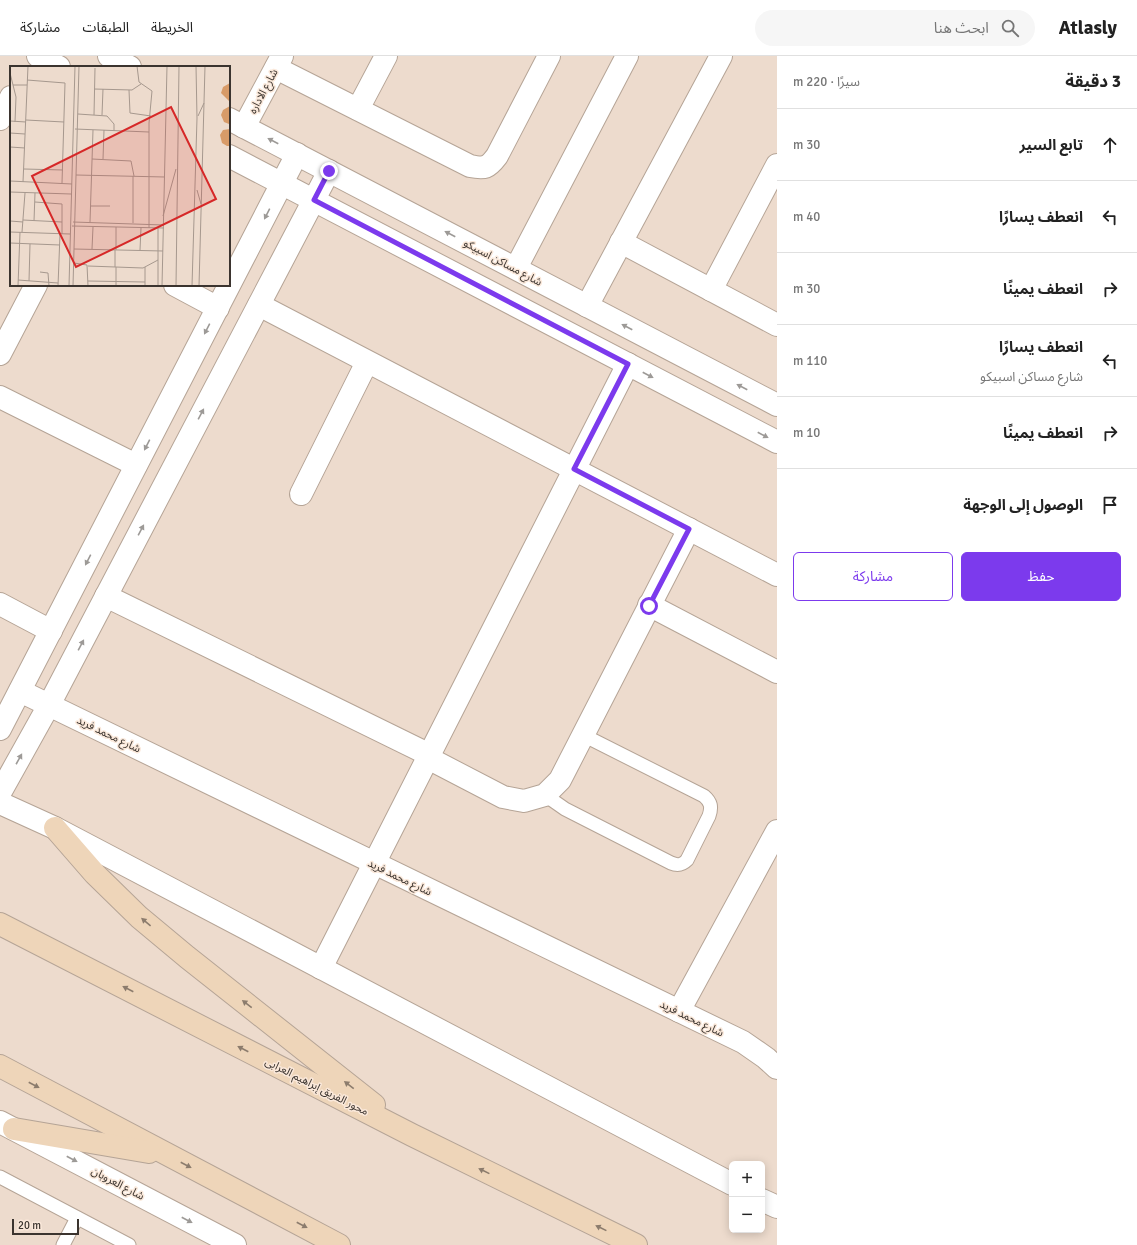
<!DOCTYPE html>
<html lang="ar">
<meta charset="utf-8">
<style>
:root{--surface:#fff;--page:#f6f6f6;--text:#222;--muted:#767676;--line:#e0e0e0;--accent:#7c3aed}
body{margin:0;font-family:Signika,"Noto Sans Arabic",sans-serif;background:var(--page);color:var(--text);direction:rtl}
.controls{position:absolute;right:12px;bottom:12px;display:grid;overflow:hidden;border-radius:6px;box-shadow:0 2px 10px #0003}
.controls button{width:36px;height:36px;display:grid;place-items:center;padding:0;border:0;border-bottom:1px solid var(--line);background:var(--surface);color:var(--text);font:20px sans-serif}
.scale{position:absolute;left:12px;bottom:10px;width:67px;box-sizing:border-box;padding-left:4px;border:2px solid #3b342f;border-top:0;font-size:11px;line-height:14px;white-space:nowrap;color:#3b342f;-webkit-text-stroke:3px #fae8da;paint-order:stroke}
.stop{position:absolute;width:12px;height:12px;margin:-9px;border:3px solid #7c3aed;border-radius:50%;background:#fff}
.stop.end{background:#7c3aed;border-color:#fff;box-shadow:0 1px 4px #0008}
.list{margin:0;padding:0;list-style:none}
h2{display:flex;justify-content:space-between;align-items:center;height:52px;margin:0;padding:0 16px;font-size:17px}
h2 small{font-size:13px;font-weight:400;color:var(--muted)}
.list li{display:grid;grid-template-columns:26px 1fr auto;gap:12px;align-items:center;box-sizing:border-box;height:72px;padding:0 16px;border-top:1px solid var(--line)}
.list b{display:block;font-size:15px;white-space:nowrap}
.list p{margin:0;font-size:13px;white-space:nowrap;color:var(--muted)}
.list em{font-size:13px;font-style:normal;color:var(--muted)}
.actions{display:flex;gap:8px;padding:12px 16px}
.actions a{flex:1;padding:9px 0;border:1px solid var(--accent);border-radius:6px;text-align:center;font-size:14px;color:var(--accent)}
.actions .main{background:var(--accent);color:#fff}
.icon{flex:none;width:22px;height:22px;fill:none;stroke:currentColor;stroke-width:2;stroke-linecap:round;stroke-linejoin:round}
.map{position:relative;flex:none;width:777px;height:1189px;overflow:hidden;direction:ltr}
header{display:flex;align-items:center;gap:24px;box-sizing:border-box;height:56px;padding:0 20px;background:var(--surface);border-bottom:1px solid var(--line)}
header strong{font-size:19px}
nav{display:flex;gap:22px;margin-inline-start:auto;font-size:14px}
.search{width:280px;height:36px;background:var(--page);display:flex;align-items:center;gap:10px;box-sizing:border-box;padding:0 14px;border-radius:22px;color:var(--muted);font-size:15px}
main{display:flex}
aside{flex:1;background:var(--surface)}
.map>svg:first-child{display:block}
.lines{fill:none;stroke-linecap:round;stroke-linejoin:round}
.service-casing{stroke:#b5a496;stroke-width:15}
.minor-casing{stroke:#b5a496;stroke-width:24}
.tertiary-casing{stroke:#b5a496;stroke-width:24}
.secondary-casing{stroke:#b5a496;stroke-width:24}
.service{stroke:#fff;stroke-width:13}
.minor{stroke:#fff;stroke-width:22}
.tertiary{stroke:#fff;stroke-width:22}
.secondary{stroke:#eed5b9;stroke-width:22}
.oneway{fill:#9d9a97}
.oneway2{fill:#8c7c6d}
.route{stroke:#7c3aed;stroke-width:5}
.labels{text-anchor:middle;stroke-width:3;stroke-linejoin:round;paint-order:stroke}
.street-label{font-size:11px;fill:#3b342f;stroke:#fae8da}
.inset-road{fill:none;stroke:#a6988e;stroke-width:1}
.view{fill:#d62828;fill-opacity:0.15;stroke:#d62828;stroke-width:2}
.inset-edge{fill:none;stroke:#3b342f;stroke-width:2}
</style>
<header>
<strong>Atlasly</strong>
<div class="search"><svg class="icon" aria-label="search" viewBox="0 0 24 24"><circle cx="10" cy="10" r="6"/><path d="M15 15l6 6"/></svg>ابحث هنا</div>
<nav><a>الخريطة</a><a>الطبقات</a><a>مشاركة</a></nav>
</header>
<main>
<aside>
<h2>3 دقيقة<small>سيرًا · 220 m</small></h2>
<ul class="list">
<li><svg class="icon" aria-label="ahead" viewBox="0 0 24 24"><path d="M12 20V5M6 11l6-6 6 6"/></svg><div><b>تابع السير</b></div><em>30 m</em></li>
<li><svg class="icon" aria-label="left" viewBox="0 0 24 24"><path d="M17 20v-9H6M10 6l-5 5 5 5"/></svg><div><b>انعطف يسارًا</b></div><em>40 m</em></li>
<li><svg class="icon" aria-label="right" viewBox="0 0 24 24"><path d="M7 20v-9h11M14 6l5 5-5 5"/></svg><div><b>انعطف يمينًا</b></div><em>30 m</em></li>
<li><svg class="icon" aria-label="left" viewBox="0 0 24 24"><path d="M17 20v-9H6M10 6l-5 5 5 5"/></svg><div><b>انعطف يسارًا</b><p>شارع مساكن اسبيكو</p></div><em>110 m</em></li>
<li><svg class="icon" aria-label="right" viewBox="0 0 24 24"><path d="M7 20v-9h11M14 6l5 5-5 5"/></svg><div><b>انعطف يمينًا</b></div><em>10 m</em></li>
<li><svg class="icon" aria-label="arrive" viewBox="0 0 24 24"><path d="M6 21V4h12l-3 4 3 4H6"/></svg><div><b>الوصول إلى الوجهة</b></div></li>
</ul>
<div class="actions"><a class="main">حفظ</a><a>مشاركة</a></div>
</aside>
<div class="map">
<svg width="777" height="1189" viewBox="0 0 777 1189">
<rect width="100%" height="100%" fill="#eddbcd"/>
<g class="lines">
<defs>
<g id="service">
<path d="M545 739 565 753 671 807C678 810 682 809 687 804L709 760C712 751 711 746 704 740L583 679"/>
<polyline points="0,1121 129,1189"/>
<polyline points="63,1189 77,1162"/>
</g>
<g id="minor">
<polyline points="38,0 59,11"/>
<polyline points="109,0 130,11"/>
<path d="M276 12 470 110C485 113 488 112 497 100L549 0"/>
<polyline points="358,53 386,0"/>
<polyline points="0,63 11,41"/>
<polyline points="229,63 777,349"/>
<polyline points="244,71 282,0"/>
<polyline points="229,100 777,386"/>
<polyline points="621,186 777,269"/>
<polyline points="516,212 627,0"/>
<polyline points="175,229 218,252"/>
<polyline points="711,234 777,109"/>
<polyline points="259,249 777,519"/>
<polyline points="587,250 721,0"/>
<polyline points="0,298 36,229"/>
<polyline points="0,341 136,409"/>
<polyline points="301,438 367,306"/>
<polyline points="106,540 430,699"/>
<polyline points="0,548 51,575"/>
<polyline points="649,549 777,616"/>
<polyline points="20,635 743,986 766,1002 777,1012"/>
<polyline points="0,673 297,98"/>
<polyline points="428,702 503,741 524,745 545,739 560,724 689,473"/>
<polyline points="0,737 49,649 329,115"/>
<polyline points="321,912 628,308"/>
<polyline points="679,955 777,775"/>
</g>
<g id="tertiary">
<polyline points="0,747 55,772 732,1128"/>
<polyline points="0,1066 235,1189"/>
<polyline points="762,1144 777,1151"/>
</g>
<g id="secondary">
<polyline points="55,772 95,818 139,861 187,901 374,1049"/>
<polyline points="0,868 412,1079 636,1189"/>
<polyline points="0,1010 339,1189"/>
<polyline points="14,1073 149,1096"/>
</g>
</defs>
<use href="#service" class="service-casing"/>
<use href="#minor" class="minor-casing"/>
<use href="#tertiary" class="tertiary-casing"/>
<use href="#secondary" class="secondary-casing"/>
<use href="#service" class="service"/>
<use href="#minor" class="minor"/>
<use href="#tertiary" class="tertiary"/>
<use href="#secondary" class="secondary"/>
</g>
<defs><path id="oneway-solid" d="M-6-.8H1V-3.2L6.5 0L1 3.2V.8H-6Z"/></defs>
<g class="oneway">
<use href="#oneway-solid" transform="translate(273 85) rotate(-152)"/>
<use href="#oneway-solid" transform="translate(267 158) rotate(117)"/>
<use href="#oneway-solid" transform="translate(450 178) rotate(-152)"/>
<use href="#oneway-solid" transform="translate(627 271) rotate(-152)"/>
<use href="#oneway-solid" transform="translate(207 273) rotate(117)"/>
<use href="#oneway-solid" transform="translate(648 319) rotate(28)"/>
<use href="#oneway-solid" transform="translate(742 331) rotate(-152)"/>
<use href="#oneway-solid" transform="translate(201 358) rotate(-62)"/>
<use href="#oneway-solid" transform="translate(763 379) rotate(28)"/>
<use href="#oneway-solid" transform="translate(147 389) rotate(117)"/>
<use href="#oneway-solid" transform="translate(141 474) rotate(-62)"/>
<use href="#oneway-solid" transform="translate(88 504) rotate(117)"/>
<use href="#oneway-solid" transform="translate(81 589) rotate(-62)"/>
<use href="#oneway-solid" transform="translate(19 703) rotate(-61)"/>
<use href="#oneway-solid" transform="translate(72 1103) rotate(28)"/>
<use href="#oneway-solid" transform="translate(187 1164) rotate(28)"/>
</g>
<g class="oneway2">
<use href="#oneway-solid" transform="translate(146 866) rotate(-140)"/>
<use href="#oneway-solid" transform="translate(128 933) rotate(-153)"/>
<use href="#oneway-solid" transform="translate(247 948) rotate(-142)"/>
<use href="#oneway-solid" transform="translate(243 993) rotate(-153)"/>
<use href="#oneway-solid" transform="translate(34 1029) rotate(28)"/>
<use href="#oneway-solid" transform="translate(349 1029) rotate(-142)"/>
<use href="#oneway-solid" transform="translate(186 1109) rotate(28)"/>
<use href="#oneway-solid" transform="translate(484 1115) rotate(-154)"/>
<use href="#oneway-solid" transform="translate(302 1169) rotate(28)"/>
<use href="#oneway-solid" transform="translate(601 1172) rotate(-154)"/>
</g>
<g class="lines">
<polyline class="route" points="329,115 314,144 628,308 574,413 689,473 649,550"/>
</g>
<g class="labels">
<g class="street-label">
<text transform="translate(263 35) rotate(-62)" y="4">شارع الاداره</text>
<text transform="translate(503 206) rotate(28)" y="4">شارع مساكن اسبيكو</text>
<text transform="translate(109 678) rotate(26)" y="4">شارع محمد فريد</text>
<text transform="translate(400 821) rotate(26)" y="4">شارع محمد فريد</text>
<text transform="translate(692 962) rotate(26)" y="4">شارع محمد فريد</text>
<text transform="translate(317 1030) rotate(27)" y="4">محور الفريق إبراهيم العرابى</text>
<text transform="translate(118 1127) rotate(28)" y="4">شارع العروبان</text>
</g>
</g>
<g transform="translate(10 10)">
<rect width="220" height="220" fill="#eddbcd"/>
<path d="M220 17V35H219L211 27 213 21ZM220 40V57L219 58 214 56 211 49 213 44ZM220 63V80H217L212 77 210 69 213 64Z" fill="#d89b68"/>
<path class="inset-road" d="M44 0H103M127 0 129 16 142 25 139 57V162M0 7 6 31 5 56M17 14 55 17 52 117M3 19H17M84 23 122 24 131 18M119 24 120 47 141 50M68 48 97 50 104 58V65M84 49 85 2M92 49 93 23M188 50 194 37M16 54 54 56M0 55 16 56M65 63 139 66M0 67 15 68M0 81 15 82M82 93 121 95 124 110M93 93 94 64M14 103 53 104M66 109 155 111M0 115 62 118M13 116 18 0M187 124 191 138M0 126 61 128M25 136 52 138V168M81 140H100M153 150 166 103M13 154 52 156M0 155 13 156M24 155 25 127M63 156 154 159M80 156 83 64M123 157V110M62 160 154 162M0 166 60 168M12 166 15 127M0 177 50 179M64 183 153 185M82 183 83 161M106 184V161M130 184 131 162M64 197 77 199 78 220M78 200 133 202 148 194M105 201V184M30 206 38 207 39 220M8 214 48 217M19 215 20 178M78 215 135 216M8 220 10 166M48 220 50 168M59 220 65 0M63 220 69 0M106 220V201M135 220V201M148 220V162M152 220 157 0M166 220 169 0M182 220 187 52 186 0M189 220 195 0"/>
<path class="view" d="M161 41 206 133 66 201 22 110Z"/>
<rect width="220" height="220" class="inset-edge"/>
</g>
</svg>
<div class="controls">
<button>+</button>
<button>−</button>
</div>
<div class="scale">20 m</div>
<div class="stop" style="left:649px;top:550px"></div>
<div class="stop end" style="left:329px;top:115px"></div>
</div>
</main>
